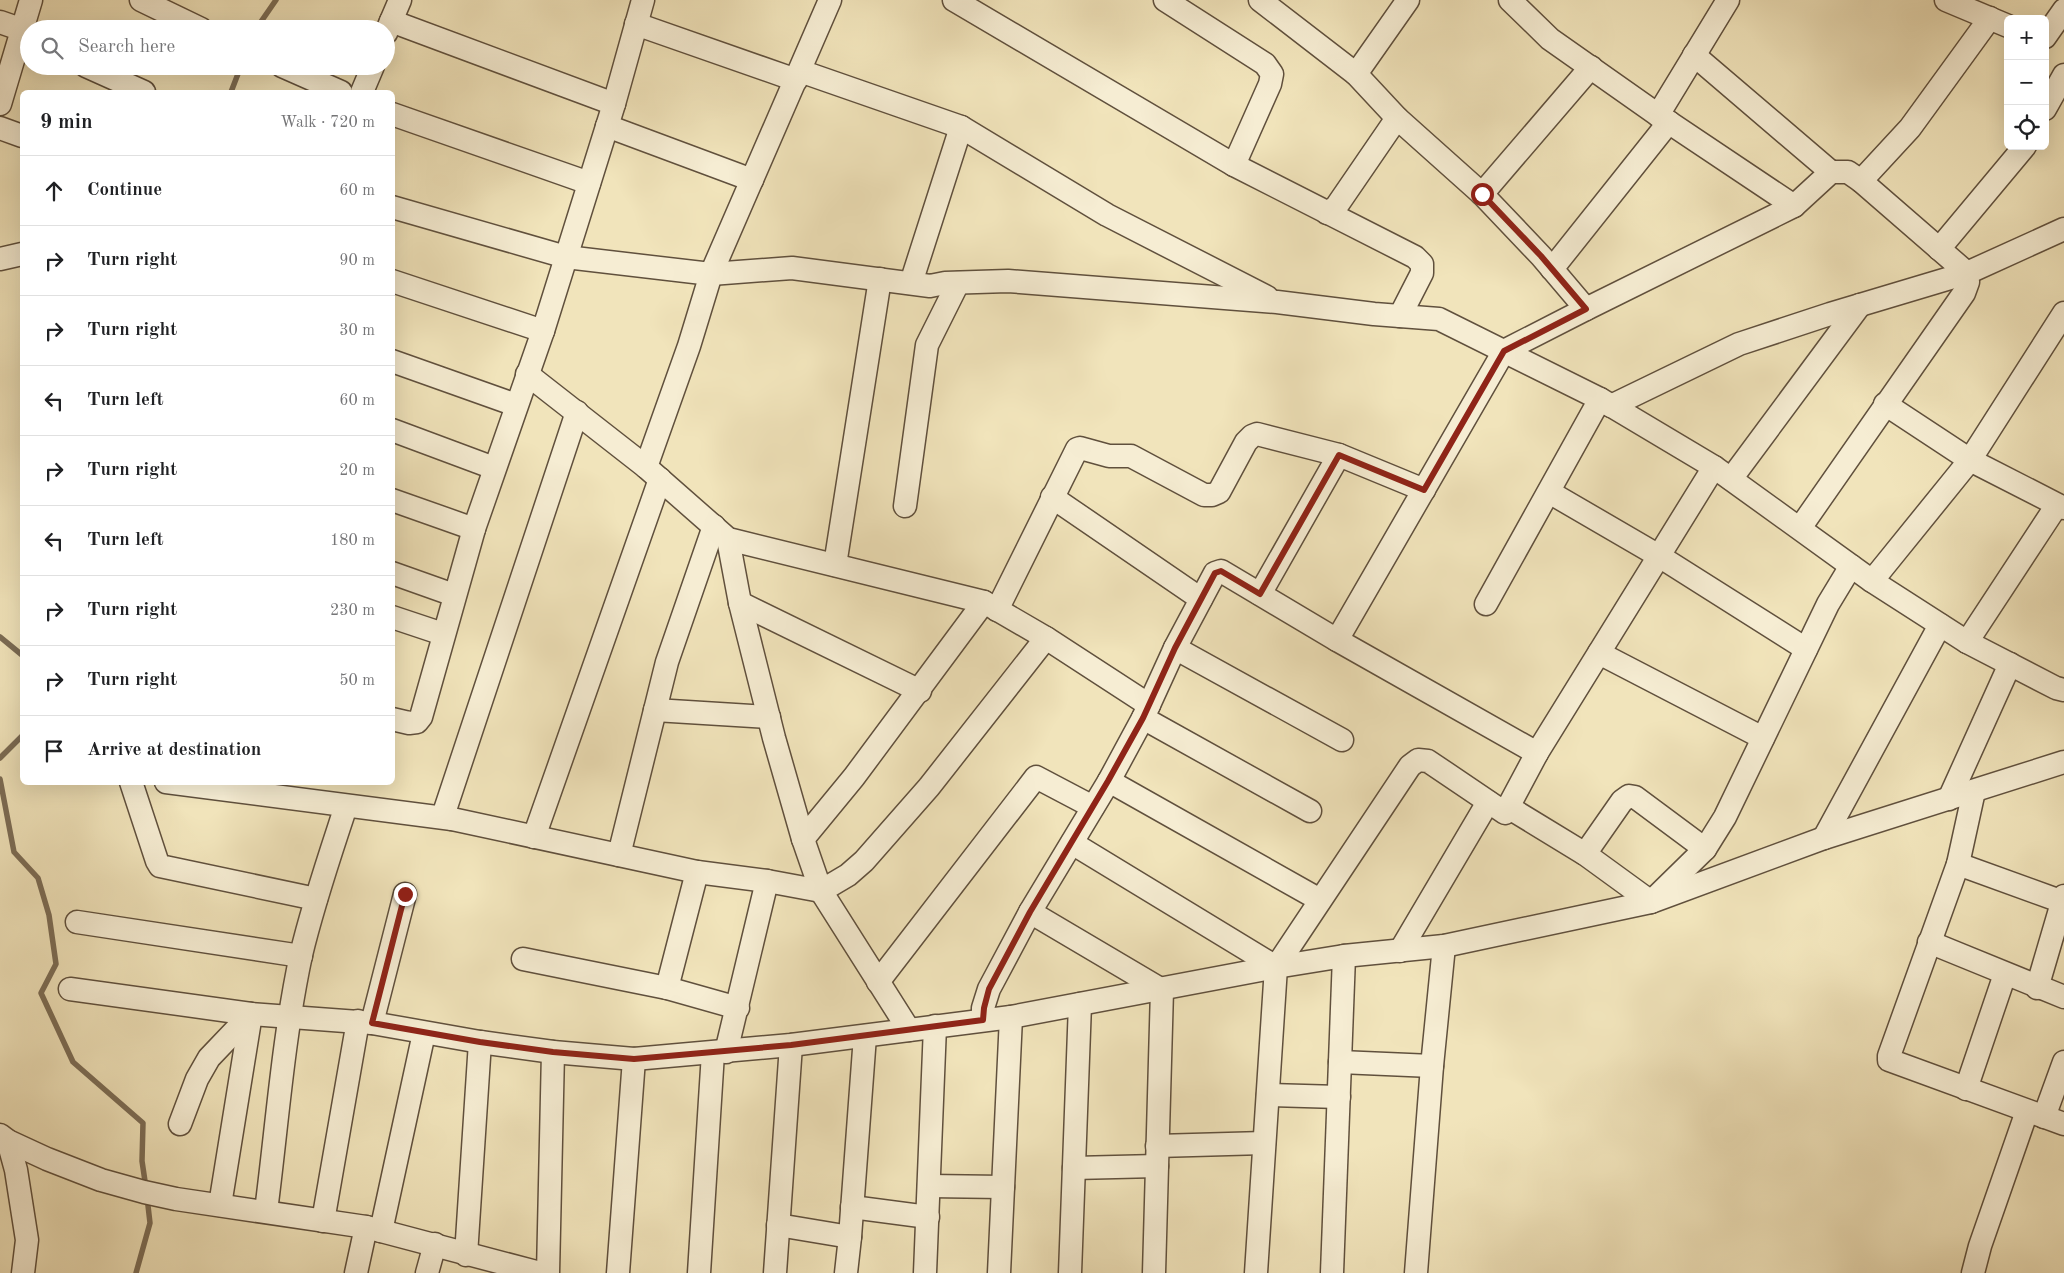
<!DOCTYPE html>
<meta charset="utf-8">
<style>
:root{--surface:#fff;--page:#f2f2f2;--text:#202124;--muted:#757577;--line:#e0e0e0}
body{margin:0;font-family:"Old Standard TT",serif;background:var(--page);color:var(--text)}
.controls{position:absolute;right:15px;top:15px;display:grid;overflow:hidden;border-radius:8px;box-shadow:0 5px 20px #0002}
.controls button{width:45px;height:45px;display:grid;place-items:center;padding:0;border:0;border-bottom:1px solid var(--line);background:var(--surface);color:var(--text);font:25px sans-serif}
.stop{position:absolute;width:15px;height:15px;margin:-11px;border:4px solid #8f2418;border-radius:50%;background:#fff}
.stop.end{background:#8f2418;border-color:#fff;box-shadow:0 1px 5px #0008}
.list{margin:0;padding:0;list-style:none}
h2{display:flex;justify-content:space-between;align-items:center;height:65px;margin:0;padding:0 20px;font-size:21px}
h2 small{font-size:16px;font-weight:400;color:var(--muted)}
.list li{display:grid;grid-template-columns:32px 1fr auto;gap:15px;align-items:center;box-sizing:border-box;height:70px;padding:0 20px;border-top:1px solid var(--line)}
.list b{display:block;font-size:19px;white-space:nowrap}
.list em{font-size:16px;font-style:normal;color:var(--muted)}
.icon{flex:none;width:28px;height:28px;fill:none;stroke:currentColor;stroke-width:2;stroke-linecap:round;stroke-linejoin:round}
.map{position:relative;flex:none;width:2064px;height:1273px;overflow:hidden}
.search{position:absolute;background:var(--surface);box-shadow:0 5px 20px #0002;left:20px;top:20px;width:375px;height:55px;display:flex;align-items:center;gap:12px;box-sizing:border-box;padding:0 18px;border-radius:28px;color:var(--muted);font-size:19px}
.panel{position:absolute;background:var(--surface);box-shadow:0 5px 20px #0002;left:20px;top:90px;width:375px;height:695px;border-radius:8px}
.map>svg:first-child{display:block}
.lines{fill:none;stroke-linecap:round;stroke-linejoin:round}
.stream{stroke:#7c6d56;stroke-width:5.5}
.minor-casing{stroke:#60503d;stroke-width:25}
.minor{stroke:#f6edd3;stroke-width:22}
.route{stroke:#8f2418;stroke-width:6}
</style>
<div class="map">
<svg width="2064" height="1273" viewBox="0 0 2064 1273">
<rect width="100%" height="100%" fill="#f1e4bb"/>
<filter id="stains"><feTurbulence type="fractalNoise" baseFrequency=".004" numOctaves="4"/><feColorMatrix values="0 0 0 0 .2 0 0 0 0 .09 0 0 0 0 .02 0 0 0 .5 -.17"/></filter>
<radialGradient id="worn" r=".72"><stop offset=".6" stop-color="#630" stop-opacity="0"/><stop offset="1" stop-color="#630" stop-opacity=".3"/></radialGradient>
<g class="lines">
<g class="stream">
<polyline points="256,29 276,0"/>
<polyline points="231,92 241,66"/>
<polyline points="0,637 22,655"/>
<polyline points="0,758 22,736"/>
<polyline points="0,779 14,852 38,878 49,915 56,964 41,993 73,1062 143,1123 142,1161 146,1188"/>
<polyline points="136,1273 150,1223 147,1197"/>
</g>
<defs>
<g id="minor">
<polyline points="141,0 201,29"/>
<polyline points="954,0 1234,165 1415,257 1422,264 1422,273 1400,316"/>
<polyline points="1165,0 1265,64 1272,74 1270,84 1234,165"/>
<polyline points="1260,0 1356,74 1397,118 1482,194 1541,256 1586,309"/>
<polyline points="1510,0 1550,39 1658,115 1794,206"/>
<polyline points="1946,0 2008,26"/>
<polyline points="391,21 614,104"/>
<polyline points="0,22 23,30"/>
<polyline points="636,24 796,80"/>
<polyline points="386,33 400,0"/>
<polyline points="2045,37 2064,10"/>
<polyline points="1694,55 1831,172"/>
<polyline points="86,66 144,92"/>
<polyline points="282,66 341,92"/>
<polyline points="800,71 961,127 1107,215 1267,297"/>
<polyline points="1356,74 1408,0"/>
<polyline points="362,92 373,66"/>
<polyline points="0,104 31,0"/>
<polyline points="2045,109 2064,75"/>
<polyline points="392,114 589,183"/>
<polyline points="1658,115 1728,0"/>
<polyline points="607,126 752,180"/>
<polyline points="0,128 22,136"/>
<polyline points="1861,181 1910,128 1990,18"/>
<polyline points="1482,194 1591,67"/>
<polyline points="392,207 566,257 711,274 792,268 930,286 945,283 1008,281 1277,302 1374,314 1439,319 1600,399 1714,467 1872,581 1967,642 2056,688 2064,690"/>
<polyline points="1327,213 1336,207 1397,118"/>
<polyline points="1939,249 2025,146"/>
<polyline points="0,259 22,254"/>
<polyline points="1552,269 1669,122"/>
<polyline points="392,281 543,331"/>
<polyline points="911,283 961,127"/>
<polyline points="392,361 516,405"/>
<polyline points="527,374 646,467 728,539 984,602 1046,638 1149,705"/>
<polyline points="1885,404 1970,460 2064,508"/>
<polyline points="1611,406 1739,344 1830,314 1967,273 2064,229"/>
<polyline points="392,430 494,468"/>
<polyline points="646,467 689,346 711,274 830,0"/>
<polyline points="1731,479 1860,305"/>
<polyline points="1549,492 1659,556 1806,649"/>
<polyline points="1052,497 1201,599"/>
<polyline points="392,500 474,529"/>
<polyline points="905,506 927,345 958,283"/>
<polyline points="728,539 740,603 774,738 803,839 821,891 909,1030"/>
<polyline points="835,565 880,279"/>
<polyline points="392,573 454,595"/>
<polyline points="1872,581 1970,460 2064,313"/>
<polyline points="1260,594 1339,455"/>
<polyline points="740,603 920,691"/>
<polyline points="1486,604 1600,399"/>
<polyline points="997,610 1077,449 1080,448 1109,456 1131,456 1204,495 1212,495 1219,492 1246,442 1252,436 1257,434 1339,455 1424,490"/>
<polyline points="392,617 443,634"/>
<polyline points="1337,640 1504,351 1586,309 1794,206 1831,172 1848,172 1861,181 1967,273 1968,282 1964,293 1800,528"/>
<polyline points="1967,642 2057,505"/>
<polyline points="1175,648 1342,740"/>
<polyline points="1599,653 1763,738"/>
<polyline points="655,710 769,717"/>
<polyline points="1143,718 1310,811"/>
<polyline points="392,719 409,723 417,722 421,717 474,529 543,331 614,104 643,0"/>
<polyline points="1109,781 1320,900"/>
<polyline points="131,782 157,861 160,866 316,899"/>
<polyline points="166,782 452,819 697,872 767,881 821,891 848,875 864,861 929,787 1046,638"/>
<polyline points="1974,791 1958,864 1889,1056 1889,1060 2064,1124"/>
<polyline points="1949,799 2010,664"/>
<polyline points="1508,807 1585,854 1651,902"/>
<polyline points="452,819 446,816 445,810 577,412"/>
<polyline points="534,837 660,479"/>
<polyline points="1824,838 1940,625"/>
<polyline points="803,839 854,777 984,602"/>
<polyline points="1072,843 1276,967"/>
<polyline points="1585,854 1622,801 1629,796 1635,797 1705,849"/>
<polyline points="619,855 667,662 714,526"/>
<polyline points="1958,864 2063,902"/>
<polyline points="1657,896 1705,849 1725,817 1828,604 1851,566"/>
<polyline points="1030,912 1162,990 1154,1273"/>
<polyline points="77,922 301,956"/>
<polyline points="1929,942 2064,997"/>
<polyline points="1400,951 1488,802"/>
<polyline points="523,959 667,988 738,1008"/>
<polyline points="878,982 1036,777 1093,807"/>
<polyline points="667,988 697,872"/>
<polyline points="2037,988 2064,896"/>
<polyline points="70,989 251,1014 372,1023 480,1042 553,1052 634,1059 791,1045 1011,1017 1276,967 1344,956 1444,946 1651,902 1824,838 2064,762"/>
<polyline points="983,1020 983,1008 989,989 1030,912 1109,781 1143,718 1175,648 1215,573 1221,571 1337,640 1537,753"/>
<polyline points="372,1023 405,894"/>
<polyline points="726,1052 767,881"/>
<polyline points="1340,1062 1432,1066"/>
<polyline points="1966,1089 2005,974"/>
<polyline points="1268,1095 1339,1097"/>
<polyline points="2044,1117 2064,1062"/>
<polyline points="180,1124 197,1079 209,1058 251,1014"/>
<polyline points="0,1135 8,1141 47,1159 101,1180 144,1192 176,1199 366,1227 540,1273"/>
<polyline points="8,1141 16,1170 27,1240 23,1273"/>
<polyline points="1157,1146 1264,1143"/>
<polyline points="1074,1168 1157,1166"/>
<polyline points="929,1186 1003,1187"/>
<polyline points="220,1205 251,1014"/>
<polyline points="852,1207 928,1217"/>
<path d="M266 1211C277 1126 283 1039 301 955 313 904 330 855 346 806"/>
<polyline points="323,1221 358,1021"/>
<polyline points="778,1225 850,1237"/>
<polyline points="381,1231 424,1033"/>
<polyline points="466,1255 480,1042"/>
<polyline points="356,1273 366,1227"/>
<polyline points="427,1273 435,1244"/>
<polyline points="548,1273 553,1052"/>
<polyline points="618,1273 634,1059"/>
<polyline points="699,1273 713,1053"/>
<polyline points="775,1273 791,1045"/>
<polyline points="846,1273 850,1237 865,1036"/>
<polyline points="925,1273 935,1026"/>
<polyline points="999,1273 1011,1017"/>
<polyline points="1070,1273 1080,1004"/>
<polyline points="1256,1273 1276,967 1410,766 1418,760 1428,761 1505,813 1537,753 1714,467"/>
<polyline points="1332,1273 1344,956"/>
<polyline points="1416,1273 1432,1066 1444,946"/>
<polyline points="1973,1273 1980,1246 2027,1111"/>
</g>
</defs>
<use href="#minor" class="minor-casing"/>
<use href="#minor" class="minor"/>
</g>
<g class="lines">
<polyline class="route" points="405,894 372,1023 480,1042 553,1052 634,1059 791,1045 983,1020 984,1008 989,989 1030,912 1108,781 1143,718 1175,648 1215,573 1221,571 1260,594 1339,455 1424,490 1504,351 1586,309 1541,256 1482,194"/>
</g>
<rect width="100%" height="100%" filter="url(#stains)"/>
<rect width="100%" height="100%" fill="url(#worn)"/>
</svg>
<div class="controls">
<button>+</button>
<button>−</button>
<button><svg class="icon" aria-label="locate" viewBox="0 0 24 24"><circle cx="12" cy="12" r="6"/><path d="M12 2v4M12 18v4M2 12h4M18 12h4"/></svg></button>
</div>
<div class="stop" style="left:1482px;top:194px"></div>
<div class="stop end" style="left:405px;top:894px"></div>
<div class="search"><svg class="icon" aria-label="search" viewBox="0 0 24 24"><circle cx="10" cy="10" r="6"/><path d="M15 15l6 6"/></svg>Search here</div>
<section class="panel">
<h2>9 min<small>Walk · 720 m</small></h2>
<ul class="list">
<li><svg class="icon" aria-label="ahead" viewBox="0 0 24 24"><path d="M12 20V5M6 11l6-6 6 6"/></svg><div><b>Continue</b></div><em>60 m</em></li>
<li><svg class="icon" aria-label="right" viewBox="0 0 24 24"><path d="M7 20v-9h11M14 6l5 5-5 5"/></svg><div><b>Turn right</b></div><em>90 m</em></li>
<li><svg class="icon" aria-label="right" viewBox="0 0 24 24"><path d="M7 20v-9h11M14 6l5 5-5 5"/></svg><div><b>Turn right</b></div><em>30 m</em></li>
<li><svg class="icon" aria-label="left" viewBox="0 0 24 24"><path d="M17 20v-9H6M10 6l-5 5 5 5"/></svg><div><b>Turn left</b></div><em>60 m</em></li>
<li><svg class="icon" aria-label="right" viewBox="0 0 24 24"><path d="M7 20v-9h11M14 6l5 5-5 5"/></svg><div><b>Turn right</b></div><em>20 m</em></li>
<li><svg class="icon" aria-label="left" viewBox="0 0 24 24"><path d="M17 20v-9H6M10 6l-5 5 5 5"/></svg><div><b>Turn left</b></div><em>180 m</em></li>
<li><svg class="icon" aria-label="right" viewBox="0 0 24 24"><path d="M7 20v-9h11M14 6l5 5-5 5"/></svg><div><b>Turn right</b></div><em>230 m</em></li>
<li><svg class="icon" aria-label="right" viewBox="0 0 24 24"><path d="M7 20v-9h11M14 6l5 5-5 5"/></svg><div><b>Turn right</b></div><em>50 m</em></li>
<li><svg class="icon" aria-label="arrive" viewBox="0 0 24 24"><path d="M6 21V4h12l-3 4 3 4H6"/></svg><div><b>Arrive at destination</b></div></li>
</ul>
</section>
</div>
